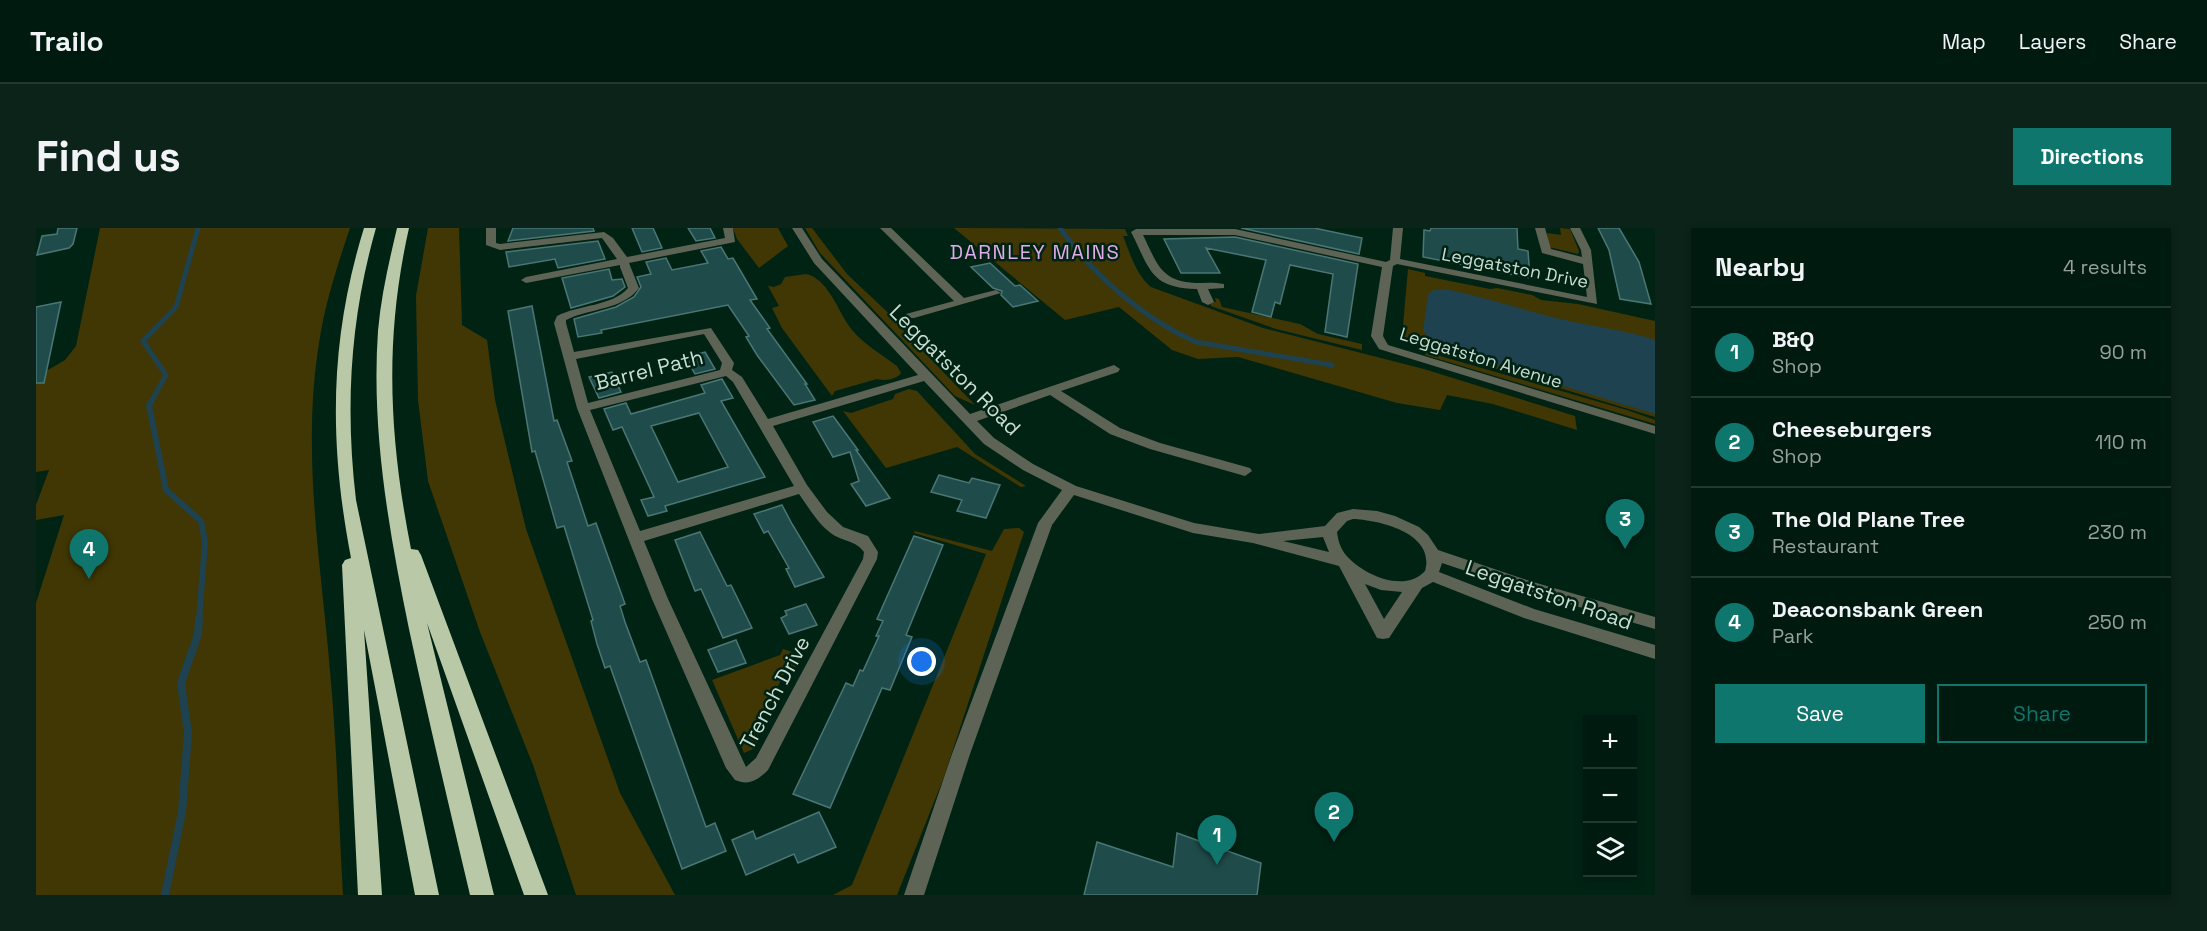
<!DOCTYPE html>
<meta charset="utf-8">
<style>
:root{--surface:#011a0f;--page:#0b2318;--text:#f1f3f6;--muted:#96a19e;--line:#23382f;--accent:#0f766e}
body{margin:0;font-family:"Space Grotesk",sans-serif;background:var(--page);color:var(--text)}
.controls{position:absolute;right:18px;bottom:18px;display:grid;overflow:hidden;border-radius:0px;box-shadow:0 3px 9px #0003}
.controls button{width:54px;height:54px;display:grid;place-items:center;padding:0;border:0;border-bottom:2px solid var(--line);background:var(--surface);color:var(--text);font:30px sans-serif}
.you{position:absolute;left:886px;top:434px;width:21px;height:21px;margin:-15px;border:4px solid #fff;border-radius:50%;background:#1a73e8;box-shadow:0 0 0 9px #1a73e833}
.badge{display:grid;place-items:center;width:39px;height:39px;border-radius:50%;background:var(--accent);color:#fff;font-size:20px;font-weight:700}
.pin{position:absolute;translate:-50% -50px;filter:drop-shadow(0 2px 3px #0008)}
.pin::after{content:'';position:absolute;top:32px;width:21px;height:18px;background:inherit;clip-path:polygon(0 0,100% 0,50% 100%)}
.list{margin:0;padding:0;list-style:none}
h2{display:flex;justify-content:space-between;align-items:center;height:78px;margin:0;padding:0 24px;font-size:26px}
h2 small{font-size:20px;font-weight:400;color:var(--muted)}
.list li{display:grid;grid-template-columns:39px 1fr auto;gap:18px;align-items:center;box-sizing:border-box;height:90px;padding:0 24px;border-top:2px solid var(--line)}
.list b{display:block;font-size:22px;white-space:nowrap}
.list p{margin:0;font-size:20px;white-space:nowrap;color:var(--muted)}
.list em{font-size:20px;font-style:normal;color:var(--muted)}
.actions{display:flex;gap:12px;padding:18px 24px}
.actions a{flex:1;padding:14px 0;border:2px solid var(--accent);border-radius:0px;text-align:center;font-size:21px;color:var(--accent)}
.actions .main{background:var(--accent);color:#fff}
.icon{flex:none;width:33px;height:33px;fill:none;stroke:currentColor;stroke-width:2;stroke-linecap:round;stroke-linejoin:round}
.map{position:relative;flex:none;width:1619px;height:667px;overflow:hidden;border-radius:0px}
header{display:flex;align-items:center;gap:36px;box-sizing:border-box;height:84px;padding:0 30px;background:var(--surface);border-bottom:2px solid var(--line)}
header strong{font-size:28px}
nav{display:flex;gap:33px;margin-inline-start:auto;font-size:21px}
.intro{display:flex;align-items:center;justify-content:space-between;box-sizing:border-box;height:144px;padding:0 36px}
h1{margin:0;font-size:42px}
.button{padding:15px 27px;border-radius:0px;background:var(--accent);color:#fff;font-size:21px;font-weight:700}
main{display:flex;gap:36px;padding:0 36px}
aside{flex:1;background:var(--surface);border-radius:0px;box-shadow:0 3px 9px #0003}
.map>svg:first-child{display:block}
.green{fill:#413704}
.water{fill:#1e424f}
.lines{fill:none;stroke-linecap:round;stroke-linejoin:round}
.stream-far2{stroke:#1e424f;stroke-width:5}
.stream-far1{stroke:#1e424f;stroke-width:6}
.stream{stroke:#1e424f;stroke-width:8}
.building{fill:#1f4c4b;stroke:#4a7775;stroke-width:1.5;fill-rule:evenodd}
.minor{fill:#5d6456;fill-rule:evenodd}
.highway{fill:#b9c9a8;fill-rule:evenodd}
.labels{text-anchor:middle;stroke-width:5;stroke-linejoin:round;paint-order:stroke}
.far-street-label{font-size:18px;fill:#caddd2;stroke:#012314}
.far-quarter-label{font-size:20px;letter-spacing:1.5px;fill:#dfadea;stroke:#012314}
.street-label{font-size:21px;fill:#caddd2;stroke:#012314}
</style>
<header>
<strong>Trailo</strong>
<nav><a>Map</a><a>Layers</a><a>Share</a></nav>
</header>
<div class="intro"><h1>Find us</h1><a class="button">Directions</a></div>
<main>
<div class="map">
<svg width="1619" height="667" viewBox="0 0 1619 667">
<rect width="100%" height="100%" fill="#012314"/>
<g class="green">
<path d="M64 0H314C302 36 290 72 284 109 264 225 286 339 295 454 301 524 303 596 307 667H0V375L28 287 0 292V277L13 242 0 244V149L29 132 40 118Z"/>
<polygon points="392,0 423,0 426,97 451,112 459,172 490,301 584,565 639,667 540,667 497,537 444,404 392,253 382,172 380,68"/>
<polygon points="697,0 742,0 752,18 723,40 701,11"/>
<polygon points="769,0 776,0 811,46 865,97 863,98 939,177 919,168 784,25"/>
<path d="M918 0 1089 1 1092 8H1087C1094 25 1100 47 1115 59L1227 100 1388 141 1539 188 1541 202 1457 176 1411 167 1404 182 1361 175 1202 129 1162 131 1136 122 1083 79 1029 92Z"/>
<polygon points="1524,0 1534,1 1543,23 1542,26 1513,19 1511,5 1525,7"/>
<polygon points="1372,41 1389,45 1389,48 1454,61 1461,60 1496,67 1505,72 1542,76 1619,93 1619,189 1368,113 1366,109"/>
<path d="M770 46C790 50 801 79 811 95 822 113 845 126 861 138L865 145C860 152 848 153 841 151L799 163 796 168 746 100 736 80 743 78 732 58 738 59 745 56 749 49Z"/>
<polygon points="1179,70 1183,71 1186,79 1264,96 1282,106 1326,116 1326,122 1240,101 1175,78 1174,74 1180,74"/>
<polygon points="1390,124 1591,182 1619,192 1619,196 1389,127"/>
<polygon points="873,161 881,163 939,226 990,258 985,259 921,219 850,240 807,183 815,185 857,171 859,166"/>
<polygon points="983,300 988,304 908,549 861,667 797,667 816,657 950,326 878,305 879,303 956,323 968,301"/>
<polygon points="747,421 766,427 762,438 749,444 720,502 723,510 719,520 708,525 676,452 744,427"/>
</g>
<path class="water" d="M1409 61C1450 69 1489 83 1529 92 1559 99 1590 102 1619 112V186L1413 123 1400 117 1387 103 1392 67 1397 62Z"/>
<g class="lines">
<g class="stream-far2">
<path d="M1024 0C1057 47 1108 91 1160 114L1296 137"/>
<polyline points="115,174 130,147 107,113 140,79 162,0"/>
</g>
<polyline class="stream-far1" points="116,172 113,177 130,262 165,293 169,314 163,392"/>
<polyline class="stream" points="129,667 146,584 152,505 145,455 162,406 163,391"/>
</g>
<g class="building">
<polygon points="22,0 41,0 37,16 33,20 1,27 6,8 21,6"/>
<polygon points="477,0 557,0 558,3 472,13"/>
<polygon points="596,0 617,0 626,20 606,24"/>
<polygon points="652,0 674,0 679,10 660,13"/>
<polygon points="1205,0 1278,0 1326,10 1323,26"/>
<polygon points="1395,0 1481,0 1482,21 1492,23 1494,50 1387,29 1388,2 1394,3"/>
<polygon points="1562,0 1583,0 1603,34 1615,76 1584,71 1573,22"/>
<polygon points="1199,9 1322,36 1311,109 1289,104 1297,46 1254,37 1244,76 1239,74 1235,89 1216,84 1230,32 1170,20 1184,45 1145,45 1128,11"/>
<polygon points="562,13 569,31 522,40 519,31 473,39 470,24"/>
<polygon points="685,19 692,31 697,30 721,71 714,72 734,100 731,101 771,156 769,156 779,172 758,177 721,127 710,109 713,108 692,77 565,102 566,105 542,109 538,91 580,79 598,69 605,59 601,49 615,46 610,34 630,30 636,42 672,35 665,23"/>
<polygon points="954,35 979,58 984,57 1002,73 977,79 965,67 966,63 957,60 935,39"/>
<polygon points="573,41 576,52 586,51 589,59 577,68 535,80 526,50"/>
<polygon points="25,74 8,155 0,155 0,79"/>
<polygon points="496,78 518,193 521,192 536,233 531,234 552,298 560,295 589,376 584,378 589,394 604,434 610,432 670,599 679,595 690,623 646,641 574,438 569,440 561,416 555,393 557,392 528,298 521,300 499,223 496,224 472,83"/>
<polygon points="669,124 679,141 659,146 649,129"/>
<polygon points="576,144 585,164 563,170 553,149"/>
<path d="M686 151 697 170 685 173 729 249 629 278 631 283 612 288 605 272 618 269 586 199 577 202 568 181 590 175 595 186 669 165 665 157ZM663 185 692 239 642 254 615 198Z"/>
<polygon points="797,188 822,222 820,222 854,270 830,278 815,256 823,253 814,224 797,229 777,194"/>
<polygon points="903,247 933,255 936,250 964,257 950,290 921,283 926,272 895,264"/>
<polygon points="746,277 756,296 788,349 759,359 750,341 753,340 732,303 728,305 718,286"/>
<polygon points="664,304 691,358 695,357 716,400 687,410 665,361 659,363 639,312"/>
<polygon points="878,308 907,317 870,407 876,409 854,462 846,460 794,580 757,566 810,455 817,458 824,442 827,443 843,408 840,408 847,393 841,391"/>
<polygon points="770,376 781,397 753,406 745,390 751,387 749,383"/>
<polygon points="700,412 710,435 682,444 672,422"/>
<polygon points="783,584 800,619 762,635 758,626 710,647 696,612 717,603 720,611"/>
<polygon points="1141,605 1225,635 1221,667 1048,667 1061,614 1137,639"/>
</g>
<g class="lines">
<g class="minor">
<path d="M450 0H460V15L464 16 568 4 577 10 591 29 689 10 687 0H697L699 14 593 35 603 60C587 82 554 80 530 92V95L538 124 675 100 698 135 696 142 706 149 732 191 882 147 778 35 756 0H766L786 31 934 186 1078 137 1084 141 1082 144 1025 163 1084 200 1124 215 1214 240 1216 243 1209 248 1114 221 1074 206 1014 167 941 193 958 210 997 236 1040 258 1158 295 1223 306 1289 298 1301 285 1317 281 1341 283 1359 288 1383 299 1392 307 1402 322 1497 354 1619 389V401L1495 365 1406 335 1403 344 1498 381 1619 417V431L1488 390 1397 354 1386 360 1353 410 1347 411 1341 410 1303 338 1217 315 1157 305 1038 267 1016 297 934 526 888 667H868L916 526 1002 295 1026 262 987 242 948 216 888 153 737 198 771 257 791 284 807 299 832 308 842 324 841 331 732 542C722 552 713 558 699 552L690 540 616 371 541 180 518 95 521 88C542 77 577 78 592 60L584 39V37L490 55 485 52 490 49 581 31 566 10 464 22 450 17ZM668 106 686 135 684 142 552 175 540 131ZM690 148 697 154 758 258 604 303 554 182ZM763 266C773 280 782 296 796 306 808 314 819 312 828 324L827 331 720 530 710 539 632 371 608 313ZM1317 291C1343 292 1400 305 1389 343 1368 366 1325 346 1309 326 1304 319 1302 312 1301 304L1311 293ZM1287 309 1293 324 1247 313ZM1329 356 1345 362 1366 364 1348 391Z"/>
<polygon points="844,0 855,0 928,70 960,62 965,65 878,90 870,90 870,86 918,73"/>
<path d="M1357 0H1367L1364 31 1551 69 1547 36 1506 25 1499 0H1509L1515 21 1546 29 1545 22 1534 0H1544L1555 22 1561 76 1361 36 1357 38 1347 108 1352 117 1619 198V206L1343 121 1335 108 1346 39 1199 7H1107C1121 35 1124 53 1159 55 1168 55 1178 54 1188 56V60L1172 61 1178 74 1172 77 1166 74 1161 61C1114 60 1114 41 1095 4L1100 1H1199L1350 34 1354 32Z"/>
</g>
<g class="highway">
<path d="M328 0H340C314 91 309 179 320 272L403 667H379L328 402 346 667H322L306 337 309 332 315 330C293 215 293 113 328 0Z"/>
<path d="M361 0H373C348 111 353 209 375 321L382 322 385 327 512 667H488L391 395 458 667H434C413 578 392 490 373 401 353 303 335 203 342 103 345 68 353 34 361 0Z"/>
</g>
</g>
<g class="labels">
<g class="far-street-label">
<text transform="translate(1479 40) rotate(11)" y="6">Leggatston Drive</text>
<text transform="translate(1445 130) rotate(17)" y="6">Leggatston Avenue</text>
</g>
<g class="far-quarter-label">
<text x="999" y="31">DARNLEY MAINS</text>
</g>
<g class="street-label">
<text transform="translate(613 142) rotate(-14)" y="7">Barrel Path</text>
<text transform="translate(919 142) rotate(45)" y="7">Leggatston Road</text>
<text transform="translate(1513 367) rotate(19)" y="7">Leggatston Road</text>
<text transform="translate(739 465) rotate(-62)" y="7">Trench Drive</text>
</g>
</g>
</svg>
<div class="controls">
<button>+</button>
<button>−</button>
<button><svg class="icon" aria-label="layers" viewBox="0 0 24 24"><path d="M12 4l9 5-9 5-9-5zM3 14l9 5 9-5"/></svg></button>
</div>
<div class="you"></div>
<div class="pin badge" style="left:1181px;top:637px">1</div>
<div class="pin badge" style="left:1298px;top:614px">2</div>
<div class="pin badge" style="left:1589px;top:321px">3</div>
<div class="pin badge" style="left:53px;top:351px">4</div>
</div>
<aside>
<h2>Nearby<small>4 results</small></h2>
<ul class="list">
<li><span class="badge">1</span><div><b>B&amp;Q</b><p>Shop</p></div><em>90 m</em></li>
<li><span class="badge">2</span><div><b>Cheeseburgers</b><p>Shop</p></div><em>110 m</em></li>
<li><span class="badge">3</span><div><b>The Old Plane Tree</b><p>Restaurant</p></div><em>230 m</em></li>
<li><span class="badge">4</span><div><b>Deaconsbank Green</b><p>Park</p></div><em>250 m</em></li>
</ul>
<div class="actions"><a class="main">Save</a><a>Share</a></div>
</aside>
</main>
